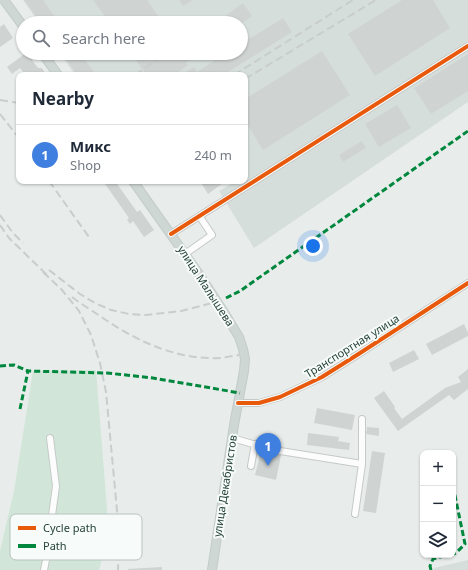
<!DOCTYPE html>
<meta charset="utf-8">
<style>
:root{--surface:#fff;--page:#f6f6f7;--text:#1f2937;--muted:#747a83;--line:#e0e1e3;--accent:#db2777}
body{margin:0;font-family:"Noto Sans",sans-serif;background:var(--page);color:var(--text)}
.controls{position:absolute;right:12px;bottom:12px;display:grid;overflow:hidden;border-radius:8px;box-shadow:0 1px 3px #0004}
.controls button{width:36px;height:36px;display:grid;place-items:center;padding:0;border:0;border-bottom:1px solid var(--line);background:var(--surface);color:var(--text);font:20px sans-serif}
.you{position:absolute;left:313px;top:246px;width:14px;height:14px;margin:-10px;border:3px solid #fff;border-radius:50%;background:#1a73e8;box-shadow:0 0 0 6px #1a73e833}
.badge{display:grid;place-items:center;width:26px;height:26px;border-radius:50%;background:var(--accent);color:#fff;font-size:13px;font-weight:700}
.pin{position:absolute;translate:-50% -33px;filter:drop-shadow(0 1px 2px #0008)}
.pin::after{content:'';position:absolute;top:21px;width:14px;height:12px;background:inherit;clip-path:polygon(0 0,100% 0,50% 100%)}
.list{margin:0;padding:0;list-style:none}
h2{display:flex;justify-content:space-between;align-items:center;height:52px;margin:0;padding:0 16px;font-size:17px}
h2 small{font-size:13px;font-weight:400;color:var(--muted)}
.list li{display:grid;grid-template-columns:26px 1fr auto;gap:12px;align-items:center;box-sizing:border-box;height:60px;padding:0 16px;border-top:1px solid var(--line)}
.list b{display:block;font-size:15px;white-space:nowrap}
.list p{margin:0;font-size:13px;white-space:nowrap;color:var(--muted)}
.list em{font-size:13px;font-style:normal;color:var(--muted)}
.icon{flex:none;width:22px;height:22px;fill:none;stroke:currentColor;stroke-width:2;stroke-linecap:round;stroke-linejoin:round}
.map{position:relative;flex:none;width:468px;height:570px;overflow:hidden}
.search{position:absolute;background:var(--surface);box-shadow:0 1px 3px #0004;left:16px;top:16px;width:232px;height:44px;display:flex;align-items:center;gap:10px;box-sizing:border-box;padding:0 14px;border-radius:22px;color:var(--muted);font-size:15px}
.panel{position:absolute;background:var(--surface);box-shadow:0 1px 3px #0004;left:16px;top:72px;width:232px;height:112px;border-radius:8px}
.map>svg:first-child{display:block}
.built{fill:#d6dedb}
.green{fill:#d1e6d8}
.building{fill:#cfd4d2}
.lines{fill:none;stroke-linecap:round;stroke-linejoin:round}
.minor-casing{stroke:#c5cac8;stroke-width:8}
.major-casing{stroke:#c3ccc9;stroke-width:10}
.minor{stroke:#fcfcfc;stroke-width:6}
.major{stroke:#cfd7d5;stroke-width:8}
.rail{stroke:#c9cdcc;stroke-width:2;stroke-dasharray:8 4;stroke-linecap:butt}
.quiet{stroke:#00873e;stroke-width:3;stroke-dasharray:6 3;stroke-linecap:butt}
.cycleway-casing{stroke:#f7fbf9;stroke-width:6}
.cycleway{stroke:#e8590c;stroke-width:4}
.labels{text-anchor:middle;stroke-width:4;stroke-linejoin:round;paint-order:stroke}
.street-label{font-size:11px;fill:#24423a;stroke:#f7fbf9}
.key{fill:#f7fbf9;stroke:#b8c4c0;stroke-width:1}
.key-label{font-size:11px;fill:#24423a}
</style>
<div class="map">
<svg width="468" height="570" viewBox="0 0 468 570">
<rect width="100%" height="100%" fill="#e8edeb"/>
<g class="built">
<polygon points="23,0 468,0 468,102 254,248 219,191 231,184 229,181 245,181 245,75 75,75 60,53 241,53 241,23 39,23"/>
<polygon points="468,560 468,570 434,570 434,568"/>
</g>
<polygon class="green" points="96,370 109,534 99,570 0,570 0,551 14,491 33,371"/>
<g class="building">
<polygon points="24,0 43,0 59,23 41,23"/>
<polygon points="93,0 147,0 158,16 152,20 155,23 110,23"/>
<polygon points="179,0 193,0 183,6"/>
<polygon points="402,0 433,0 450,28 375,76 348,34"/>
<polygon points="243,3 252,16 241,24 241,23 216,23"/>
<polygon points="283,18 292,32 223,75 181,75 194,67 197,72 226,53 241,53 241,44"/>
<polygon points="4,24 13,38 0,47 0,27"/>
<polygon points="322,51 350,95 263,150 245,121 245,99"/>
<polygon points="26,53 31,53 33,55 32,60 38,68 42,68 44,71 44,75 25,75 20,68 12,74 7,67"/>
<polygon points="62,53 80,53 96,75 77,75"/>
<polygon points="131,53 201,53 186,63 188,65 174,75 142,75 145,73"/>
<polygon points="468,54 468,91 431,114 414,88"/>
<polygon points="397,105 411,128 379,147 365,124"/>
<polygon points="362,141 366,148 343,162 339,155"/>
<polygon points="103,181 115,181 137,212 140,210 154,230 144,237 133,221 130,224 127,220 129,218"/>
<polygon points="200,181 222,181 223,183 208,194"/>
<polygon points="464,324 468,333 468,336 432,355 426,344"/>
<polygon points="414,350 419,359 393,372 389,363"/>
<polygon points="468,369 468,389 454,400 449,395 398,431 374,398 384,391 395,407 394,408 402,419 445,388 461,382 458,377"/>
<polygon points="317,408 355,415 352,430 314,423"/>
<polygon points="367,427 379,428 379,436 366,434"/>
<polygon points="308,433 339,437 338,441 350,443 349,450 307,445"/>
<polygon points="261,451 281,455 276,480 255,475"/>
<polygon points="372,451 385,453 376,513 363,511"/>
<polygon points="162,567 162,570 128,570 128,569"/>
</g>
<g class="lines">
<defs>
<g id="minor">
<polyline points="171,234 468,46"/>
<polyline points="185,254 212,235 200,217"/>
<polyline points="238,403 259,403 280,397 322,377 357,355 468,283"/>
<polyline points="362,419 362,464"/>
<polyline points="232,438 274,450 362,464 355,514"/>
<polyline points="251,466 255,444"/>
<polyline points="44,570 46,560 56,486 50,438"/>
</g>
<g id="major">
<polyline points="4,0 23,26"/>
<polyline points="42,53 58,75"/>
<polyline points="133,181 201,277 225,314 239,337 243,349 245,359 244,371 234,425 212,570"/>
</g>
</defs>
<use href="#minor" class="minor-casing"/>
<use href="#major" class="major-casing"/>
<use href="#minor" class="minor"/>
<use href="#major" class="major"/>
<g class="rail">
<polyline points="135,75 166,53"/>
<polyline points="234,75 353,0"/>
<polyline points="245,79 376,0"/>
<polyline points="0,100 19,103"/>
<polyline points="0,114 19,138"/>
<polyline points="49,181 89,237"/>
<polyline points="0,215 13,233 23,243"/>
<polyline points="0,225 9,238 47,275"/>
<polyline points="49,270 80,294 95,303 111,310 129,314 146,315 181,311 212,303"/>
<polyline points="43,272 62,290 79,311 91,335 100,363 106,392 119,532 118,570"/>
<path d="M72 297C81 304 91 310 100 316 136 341 176 360 221 358 227 357 233 356 239 355"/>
</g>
<g class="quiet">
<polyline points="226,298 240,291 468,131"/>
<polyline points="0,366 14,365 28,371"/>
<polyline points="20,409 28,371 107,373 153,378 240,393"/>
<polyline points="453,486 465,544 456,553 453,554"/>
<polyline points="431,570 430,566 433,559 448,555"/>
</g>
<defs>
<g id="cycleway">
<polyline points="171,234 468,46"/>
<polyline points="238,403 259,403 280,397 322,377 357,355 468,283"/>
</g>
</defs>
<use href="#cycleway" class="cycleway-casing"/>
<use href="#cycleway" class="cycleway"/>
</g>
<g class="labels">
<g class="street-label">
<text transform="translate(206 286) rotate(57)" y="4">улица Малышева</text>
<text transform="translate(352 346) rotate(-32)" y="4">Транспортная улица</text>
<text transform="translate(225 486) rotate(-81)" y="4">улица Декабристов</text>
</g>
</g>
<rect x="10" y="514" width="132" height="46" rx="6" class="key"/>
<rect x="18" y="526" width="18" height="4" fill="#e8590c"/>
<rect x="18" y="544" width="18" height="4" fill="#00873e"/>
<g class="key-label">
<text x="43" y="532">Cycle path</text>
<text x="43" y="550">Path</text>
</g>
</svg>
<div class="controls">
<button>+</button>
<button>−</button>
<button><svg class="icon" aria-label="layers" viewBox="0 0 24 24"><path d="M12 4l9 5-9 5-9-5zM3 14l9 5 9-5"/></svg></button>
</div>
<div class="you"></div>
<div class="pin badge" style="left:268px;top:466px;background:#3f7fe0">1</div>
<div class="search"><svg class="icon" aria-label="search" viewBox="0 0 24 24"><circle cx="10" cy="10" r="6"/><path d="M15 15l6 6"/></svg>Search here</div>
<section class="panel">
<h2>Nearby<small></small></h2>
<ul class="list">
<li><span class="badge" style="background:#3f7fe0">1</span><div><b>Микс</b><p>Shop</p></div><em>240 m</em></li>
</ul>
</section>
</div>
